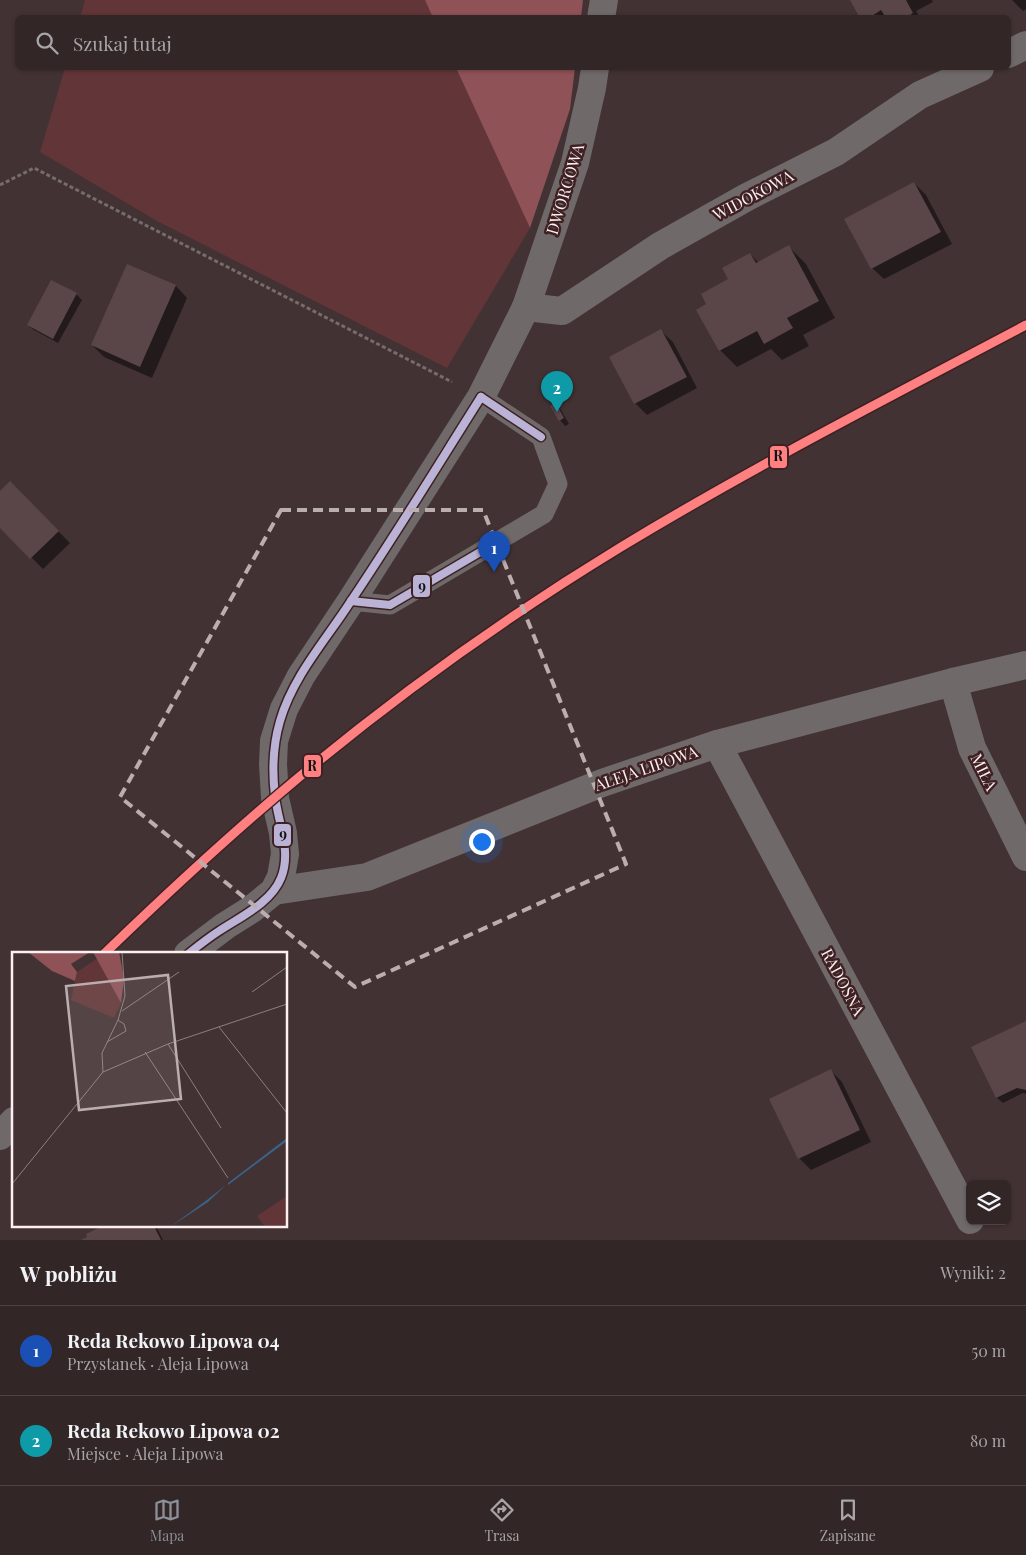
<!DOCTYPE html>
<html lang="pl">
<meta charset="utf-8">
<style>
:root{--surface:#322627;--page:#3d3233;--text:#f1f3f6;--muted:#a8a5a7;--line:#4d4344;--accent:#8c9099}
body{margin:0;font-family:"Playfair Display",serif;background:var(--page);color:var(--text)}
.controls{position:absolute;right:15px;bottom:15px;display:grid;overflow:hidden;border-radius:8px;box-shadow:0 1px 4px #0004}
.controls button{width:45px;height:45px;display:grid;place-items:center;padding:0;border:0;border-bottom:1px solid var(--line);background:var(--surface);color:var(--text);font:25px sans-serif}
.you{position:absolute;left:481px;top:841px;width:18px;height:18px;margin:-12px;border:4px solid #fff;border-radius:50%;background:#1a73e8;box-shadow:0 0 0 8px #1a73e833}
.badge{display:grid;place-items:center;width:32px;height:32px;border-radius:50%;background:var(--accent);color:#fff;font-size:16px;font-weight:700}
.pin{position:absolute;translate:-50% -41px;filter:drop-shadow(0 1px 2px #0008)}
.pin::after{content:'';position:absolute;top:26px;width:18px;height:15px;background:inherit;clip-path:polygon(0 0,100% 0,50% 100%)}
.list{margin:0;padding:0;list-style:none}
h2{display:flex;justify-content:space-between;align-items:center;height:65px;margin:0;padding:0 20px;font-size:21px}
h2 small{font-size:16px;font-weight:400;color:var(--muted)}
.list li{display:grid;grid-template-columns:32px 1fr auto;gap:15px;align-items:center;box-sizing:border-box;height:90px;padding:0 20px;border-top:1px solid var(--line)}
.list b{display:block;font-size:19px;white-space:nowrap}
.list p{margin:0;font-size:16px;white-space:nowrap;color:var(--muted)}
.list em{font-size:16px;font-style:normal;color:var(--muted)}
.icon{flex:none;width:28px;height:28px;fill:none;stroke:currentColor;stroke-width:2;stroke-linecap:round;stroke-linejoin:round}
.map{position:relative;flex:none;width:1026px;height:1240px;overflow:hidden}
.search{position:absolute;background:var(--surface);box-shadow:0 1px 4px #0004;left:15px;right:15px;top:15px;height:55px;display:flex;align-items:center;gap:12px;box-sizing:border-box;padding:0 18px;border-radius:8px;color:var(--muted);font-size:19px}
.sheet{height:245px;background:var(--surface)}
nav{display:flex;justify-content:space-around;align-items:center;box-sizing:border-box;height:70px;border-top:1px solid var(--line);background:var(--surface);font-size:14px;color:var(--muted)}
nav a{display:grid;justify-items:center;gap:2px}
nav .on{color:var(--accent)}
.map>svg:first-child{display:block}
.green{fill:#623538}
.forest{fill:#8e5257}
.shadow{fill:#0007}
.building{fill:#5a4648}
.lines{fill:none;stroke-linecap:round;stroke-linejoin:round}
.path{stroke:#756c6c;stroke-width:3;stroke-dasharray:4 2.5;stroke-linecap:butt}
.service{stroke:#70696a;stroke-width:19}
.minor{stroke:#70696a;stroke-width:28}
.tertiary{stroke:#70696a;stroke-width:28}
.bus-1-casing{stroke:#3f2124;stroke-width:11}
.bus-1{stroke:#bab3d6;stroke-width:8}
.rail-1-casing{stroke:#3f2124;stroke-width:12}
.rail-1{stroke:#ff8080;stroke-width:9}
.marked{fill:none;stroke:#bbaeae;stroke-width:4;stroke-dasharray:10 6;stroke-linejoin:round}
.labels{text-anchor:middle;stroke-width:5;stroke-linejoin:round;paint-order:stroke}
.street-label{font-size:16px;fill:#fcf0f0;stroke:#3f2124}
.inset-road{fill:none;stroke:#8d7e7f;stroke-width:1}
.view{fill:#bbaeae;fill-opacity:0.15;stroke:#bbaeae;stroke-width:2.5}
.inset-edge{fill:none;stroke:#fcf0f0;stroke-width:2.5}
.line-badge{stroke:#3f2124;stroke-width:2}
.pale-badge-label{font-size:14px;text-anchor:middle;font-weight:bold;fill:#111}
</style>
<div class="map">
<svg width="1026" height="1240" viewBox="0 0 1026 1240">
<rect width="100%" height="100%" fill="#433234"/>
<g class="green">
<polygon points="85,0 425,0 433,17 80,18"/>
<polygon points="65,68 456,68 530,228 447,368 157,221 40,152"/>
</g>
<g class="forest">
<polygon points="425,0 583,0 581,17 433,18"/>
<polygon points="456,68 575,68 570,109 530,228"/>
</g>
<g class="shadow">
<polygon points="851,0 932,0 933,2 916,11 920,18 861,18"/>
<polygon points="1012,0 1026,0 1026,9 1023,11"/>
<polygon points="914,183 926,195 952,244 884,279 872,268"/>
<polygon points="789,247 806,264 835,318 803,335 809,346 782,360 771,349 737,367 720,350 708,304 750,254 759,263"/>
<polygon points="176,286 187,298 152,378 104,357 92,345"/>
<polygon points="76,294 82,300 58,343 34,330 28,325"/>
<polygon points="661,331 673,342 697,388 647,415 635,403 611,357"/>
<polygon points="556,405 561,410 569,424 565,426 560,420"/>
<polygon points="10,483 70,543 43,569 0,526 0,492"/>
<polygon points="1026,1023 1026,1094 1023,1093 1003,1103 997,1098 973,1048"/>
<polygon points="830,1070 842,1082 871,1142 811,1170 799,1158 771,1099"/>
<polygon points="122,1226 156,1226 163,1240 84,1240"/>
</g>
<g class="building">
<polygon points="850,0 906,0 913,13 906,18 886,18 881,10 869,18 860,18"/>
<polygon points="914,182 941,232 871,269 844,219"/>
<polygon points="789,245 819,301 787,318 793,328 764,344 757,331 719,351 696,310 706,304 701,294 728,279 722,268 750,253 756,263"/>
<polygon points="127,264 176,285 140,367 91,345"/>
<polygon points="51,280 77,293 53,339 27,325"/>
<polygon points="661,329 687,377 634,404 609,357"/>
<polygon points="556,403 564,418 559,421 550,406"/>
<polygon points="10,481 59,531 30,559 0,528 0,491"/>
<polygon points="1026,1021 1026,1090 1017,1088 996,1098 971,1047"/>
<polygon points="831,1069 860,1130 798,1159 769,1099"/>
<polygon points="103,1226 154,1226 161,1240 81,1240 87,1237 86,1234"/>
</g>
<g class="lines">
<polyline class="path" points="0,185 34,168 452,382"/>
<polyline class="service" points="351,601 390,605 544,514 558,484 541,437 481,397"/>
<g class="minor">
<polyline points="1008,54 1026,45"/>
<polyline points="526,307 562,311 660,246 747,197 836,152 920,95 980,68"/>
<polyline points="953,682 972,748 1026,857"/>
<polyline points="717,744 970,1220"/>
<polyline points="274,891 367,877 602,783 717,744 953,682 1026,665"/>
</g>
<g class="tertiary">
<polyline points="601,18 604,0"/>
<polyline points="188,954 225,926 252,909 274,891 281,877 285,854 283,833 275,798 273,764 274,741 284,709 301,676 351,601 481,397 526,307 575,163 592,88 595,68"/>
<polyline points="0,1136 14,1121"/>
</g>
<defs>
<g id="bus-1">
<polyline points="481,397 541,437"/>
<polyline points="351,601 390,605 487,548"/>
<path d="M188 954C198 946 208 938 219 931 240 917 271 903 281 878 292 851 278 823 275 796 272 771 273 745 280 721 293 676 326 640 351 601 396 534 438 465 481 397"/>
</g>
</defs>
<use href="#bus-1" class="bus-1-casing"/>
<use href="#bus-1" class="bus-1"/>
<defs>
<path id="rail-1" d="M104 954C161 899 219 845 279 794 386 703 501 620 621 547 753 467 890 397 1026 325"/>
</defs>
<use href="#rail-1" class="rail-1-casing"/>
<use href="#rail-1" class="rail-1"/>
</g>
<path class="marked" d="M281 510H483L626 864 355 987 120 797Z"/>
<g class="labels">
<g class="street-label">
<text transform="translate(565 189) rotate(-73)" y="6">DWORCOWA</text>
<text transform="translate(753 195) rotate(-28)" y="6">WIDOKOWA</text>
<text transform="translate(646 768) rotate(-19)" y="6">ALEJA LIPOWA</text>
<text transform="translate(984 772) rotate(64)" y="6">MIŁA</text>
<text transform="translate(843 982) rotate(62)" y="6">RADOSNA</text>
</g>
</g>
<g transform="translate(12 952)">
<rect width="275" height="275" fill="#433234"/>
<path d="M86 6 109 51 102 66 59 48 65 20ZM275 244V275H253L245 264Z" fill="#623538"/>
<path d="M16 0H78L59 12 65 20 63 29 40 19ZM81 0H107L112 26 109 51Z" fill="#8e5257"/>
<path d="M275 186V189L216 233V231ZM214 233 196 250 158 275 195 248Z" fill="#38648b"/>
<path class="inset-road" d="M240 40 275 15M110 59 167 20M207 75 275 161M95 90 114 79 112 72 106 68M156 92 209 176M133 100 216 226M91 120 156 92 275 52M0 232 91 120 90 101 106 68 113 44 110 0"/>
<path class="view" d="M156 23 169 147 67 158 54 34Z"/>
<rect width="275" height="275" class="inset-edge"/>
</g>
<g class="line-badge">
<rect x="769" y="445" width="19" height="24" rx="5" fill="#ff8080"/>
<rect x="412" y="574" width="19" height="24" rx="5" fill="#bab3d6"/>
<rect x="303" y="754" width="19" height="24" rx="5" fill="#ff8080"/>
<rect x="273" y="823" width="19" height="24" rx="5" fill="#bab3d6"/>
</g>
<g class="pale-badge-label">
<text x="778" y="461">R</text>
<text x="422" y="591">9</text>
<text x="312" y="771">R</text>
<text x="283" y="839">9</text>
</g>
</svg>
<div class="controls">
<button><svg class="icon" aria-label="layers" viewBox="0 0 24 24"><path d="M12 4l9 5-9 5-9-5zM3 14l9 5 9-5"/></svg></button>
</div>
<div class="you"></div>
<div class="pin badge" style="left:494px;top:572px;background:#1a4fb4">1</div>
<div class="pin badge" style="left:557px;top:412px;background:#0f9aa8">2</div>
<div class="search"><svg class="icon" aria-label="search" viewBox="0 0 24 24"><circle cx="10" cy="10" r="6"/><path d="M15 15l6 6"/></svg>Szukaj tutaj</div>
</div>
<section class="sheet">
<h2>W pobliżu<small>Wyniki: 2</small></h2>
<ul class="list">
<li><span class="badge" style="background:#1a4fb4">1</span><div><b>Reda Rekowo Lipowa 04</b><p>Przystanek · Aleja Lipowa</p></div><em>50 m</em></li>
<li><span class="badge" style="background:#0f9aa8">2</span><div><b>Reda Rekowo Lipowa 02</b><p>Miejsce · Aleja Lipowa</p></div><em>80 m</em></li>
</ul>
</section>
<nav>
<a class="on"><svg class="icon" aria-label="map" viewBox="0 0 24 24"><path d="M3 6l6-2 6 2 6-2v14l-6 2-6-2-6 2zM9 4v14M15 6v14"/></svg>Mapa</a>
<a><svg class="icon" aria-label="directions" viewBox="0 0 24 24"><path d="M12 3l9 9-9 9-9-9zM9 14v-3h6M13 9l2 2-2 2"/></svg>Trasa</a>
<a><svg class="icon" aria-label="saved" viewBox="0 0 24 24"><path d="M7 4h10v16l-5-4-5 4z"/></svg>Zapisane</a>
</nav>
